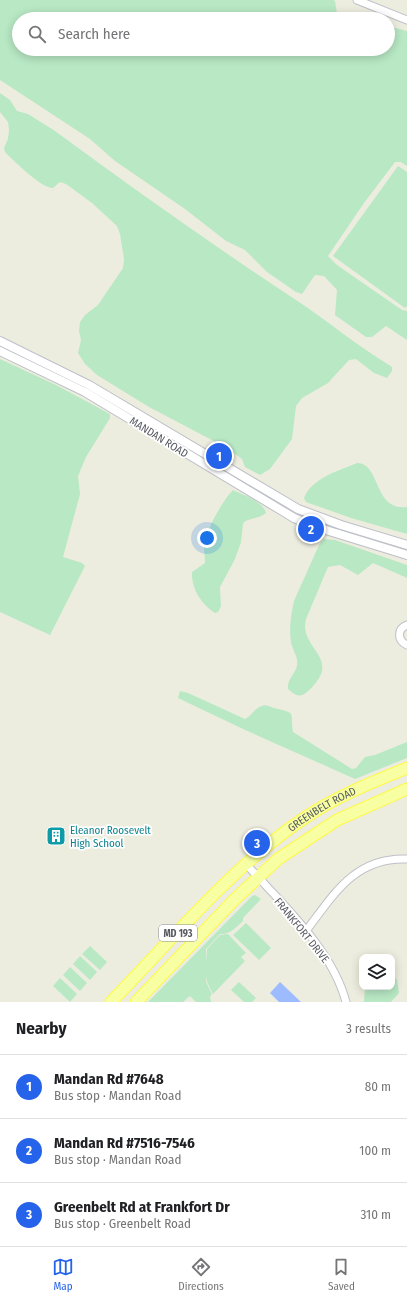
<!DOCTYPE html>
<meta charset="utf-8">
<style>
:root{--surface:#fff;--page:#f2f2f2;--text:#202124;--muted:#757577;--line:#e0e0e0;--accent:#2563eb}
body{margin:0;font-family:"Fira Sans Condensed",sans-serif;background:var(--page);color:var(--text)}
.controls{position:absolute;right:12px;bottom:12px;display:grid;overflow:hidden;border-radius:8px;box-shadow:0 2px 10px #0003}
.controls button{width:36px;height:36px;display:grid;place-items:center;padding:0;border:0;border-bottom:1px solid var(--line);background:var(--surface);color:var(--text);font:20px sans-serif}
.you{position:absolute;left:207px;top:538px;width:14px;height:14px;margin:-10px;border:3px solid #fff;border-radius:50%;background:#1a73e8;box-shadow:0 0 0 6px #1a73e833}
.badge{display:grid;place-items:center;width:26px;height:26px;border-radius:50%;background:var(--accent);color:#fff;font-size:13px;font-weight:700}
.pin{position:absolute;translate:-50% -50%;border:2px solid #fff;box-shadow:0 1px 4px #0006}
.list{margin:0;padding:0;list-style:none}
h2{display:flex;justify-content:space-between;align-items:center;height:52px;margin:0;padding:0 16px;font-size:17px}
h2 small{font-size:13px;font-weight:400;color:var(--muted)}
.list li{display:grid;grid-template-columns:26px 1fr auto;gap:12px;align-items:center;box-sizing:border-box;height:64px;padding:0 16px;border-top:1px solid var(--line)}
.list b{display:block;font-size:15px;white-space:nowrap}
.list p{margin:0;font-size:13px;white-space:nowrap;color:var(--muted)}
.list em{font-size:13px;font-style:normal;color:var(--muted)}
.icon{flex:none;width:22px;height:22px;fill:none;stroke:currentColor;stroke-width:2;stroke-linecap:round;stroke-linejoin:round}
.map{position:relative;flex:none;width:407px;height:1002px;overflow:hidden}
.search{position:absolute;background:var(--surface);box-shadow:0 2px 10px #0003;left:12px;right:12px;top:12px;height:44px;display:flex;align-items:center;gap:10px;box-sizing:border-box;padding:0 14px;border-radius:22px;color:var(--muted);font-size:15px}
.sheet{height:244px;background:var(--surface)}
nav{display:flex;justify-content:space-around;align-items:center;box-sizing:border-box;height:56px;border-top:1px solid var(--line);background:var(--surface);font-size:11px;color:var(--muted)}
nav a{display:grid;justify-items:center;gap:2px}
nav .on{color:var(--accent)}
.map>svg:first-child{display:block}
.green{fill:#b8e8c4}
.water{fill:#9dbbff}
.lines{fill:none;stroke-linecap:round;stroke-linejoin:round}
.minor-casing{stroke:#bec0c8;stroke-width:9}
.tertiary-casing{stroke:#bec0c8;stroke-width:10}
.primary-casing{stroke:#fffa46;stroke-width:13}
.minor{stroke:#fff;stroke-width:7}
.tertiary{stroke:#fff;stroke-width:8}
.primary{stroke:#f7ffa2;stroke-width:11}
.labels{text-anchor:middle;stroke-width:3.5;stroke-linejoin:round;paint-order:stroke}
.shield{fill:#fff;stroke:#8a8c91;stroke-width:1}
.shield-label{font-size:10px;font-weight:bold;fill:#585a62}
.street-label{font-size:11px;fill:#585a62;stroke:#fff}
.culture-label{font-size:11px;fill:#0d838f;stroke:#fff;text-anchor:start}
</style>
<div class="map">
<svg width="407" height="1002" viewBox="0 0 407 1002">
<rect width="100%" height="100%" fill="#ededdf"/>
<g class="green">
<polygon points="0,0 333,0 335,1 337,14 361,19 19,19 19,49 388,49 388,26 407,31 407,166 401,162 395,162 364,203 328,256 337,265 402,310 407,311 407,340 386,326 372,337 366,337 335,315 337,290 324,276 315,275 302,294 296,292 267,272 245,250 226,241 185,209 115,161 90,139 0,80"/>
<path d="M0 93 10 100 17 111 28 114 55 131C134 189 214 246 296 300 328 321 356 345 389 365L392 367V371L387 378 374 373 356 359 349 360 328 383 302 398 296 406 292 439 270 469 260 475 245 467 242 459 227 448 149 407 97 375 85 364 78 353 81 340 79 331 80 322 85 315 98 305 123 268 124 259 120 234 117 226 92 203 66 184 60 182 53 188C41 188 14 161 5 152L4 148 8 139 9 130 8 122 0 112Z"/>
<polygon points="398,166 407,172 407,306 405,308 333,256"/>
<polygon points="0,359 56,385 110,414 110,418 86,457 78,476 80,494 63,557 82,563 85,566 50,635 0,612"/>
<path d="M357 463C381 463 373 511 407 507V534L351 518 306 502 304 498C312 478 338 471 357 463Z"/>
<path d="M233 490C243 495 263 501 266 513 257 520 246 518 243 524L241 542 235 559 220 587 221 606 218 612 215 613C201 604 191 588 192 572L205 563C205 557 204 553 204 547 204 533 223 500 233 490Z"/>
<path d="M324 539 335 540 407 565V578L373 563 358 575 340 565 328 567C322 580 317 594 311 607 310 611 307 615 306 619 298 650 346 658 307 692 299 699 294 694 288 689 287 679 295 674 297 666 299 657 292 650 291 642 289 628 291 614 294 601L319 545Z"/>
<path d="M180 691 188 693 245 719C251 716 255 708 262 706 266 704 270 707 274 708 297 714 290 710 293 732L352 769 356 768 365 757 375 755 407 742V758L355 779 243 729 178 698Z"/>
<path d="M255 895 261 899 243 918V921C236 927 230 935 220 934L206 949 207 963V949L220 935 228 934 246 953 241 957 245 961 213 994 207 982 206 976V982L212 994 210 997 211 1002H196L190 996 183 1002H148L252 896Z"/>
<polygon points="246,923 271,948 259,960 233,935"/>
<polygon points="90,946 107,962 100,970 82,954"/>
<polygon points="80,956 97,972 90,980 73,964"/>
<polygon points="70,967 87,983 80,991 63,975"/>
<polygon points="392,974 397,980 399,993 391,1002 364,1002 365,987 392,987"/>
<polygon points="60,978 77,994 70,1002 53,986"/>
<polygon points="239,982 256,998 252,1002 244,1002 231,990"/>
</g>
<polygon class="water" points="280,982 301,1002 279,1002 270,993"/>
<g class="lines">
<defs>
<g id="minor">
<polyline points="357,0 407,20"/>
<path d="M407 625C397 629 397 640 407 645"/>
<path d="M246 864C282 904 332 949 346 1002"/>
<path d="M306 931C334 894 355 857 407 859"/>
</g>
<g id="tertiary">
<polyline points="0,341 89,385 298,509 341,525 407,545"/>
<polyline points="0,351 85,392 294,518 316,527 407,555"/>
</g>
<g id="primary">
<path id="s1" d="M111 1002C173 939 232 866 306 817 337 796 373 782 407 768"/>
<polyline points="136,1002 234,900 278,859 337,820 407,789"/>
</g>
</defs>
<use href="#minor" class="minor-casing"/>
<use href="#tertiary" class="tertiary-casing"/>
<use href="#primary" class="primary-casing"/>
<use href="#minor" class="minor"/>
<use href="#tertiary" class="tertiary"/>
<use href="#primary" class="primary"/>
</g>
<defs>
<symbol id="building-square" viewBox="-11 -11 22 22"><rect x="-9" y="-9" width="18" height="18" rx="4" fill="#0f9aa8" stroke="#fff"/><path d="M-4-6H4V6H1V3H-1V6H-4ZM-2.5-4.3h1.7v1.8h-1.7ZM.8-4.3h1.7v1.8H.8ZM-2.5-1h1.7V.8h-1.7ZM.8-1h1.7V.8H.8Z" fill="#fff"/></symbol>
</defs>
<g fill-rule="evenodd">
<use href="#building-square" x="45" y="825" width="22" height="22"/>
</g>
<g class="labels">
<rect class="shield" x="159" y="925" width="38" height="16" rx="3"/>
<g class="shield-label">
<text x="178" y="937">MD 193</text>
</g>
<g class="street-label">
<text transform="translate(159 437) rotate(32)" y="4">MANDAN ROAD</text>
<text dy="4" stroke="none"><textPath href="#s1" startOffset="287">GREENBELT ROAD</textPath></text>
<text transform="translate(302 930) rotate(51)" y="4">FRANKFORT DRIVE</text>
</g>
<g class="culture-label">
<text x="70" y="834">Eleanor Roosevelt<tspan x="70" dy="13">High School</tspan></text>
</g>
</g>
</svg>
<div class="controls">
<button><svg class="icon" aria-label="layers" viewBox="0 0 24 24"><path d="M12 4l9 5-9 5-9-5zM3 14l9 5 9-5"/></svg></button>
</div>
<div class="you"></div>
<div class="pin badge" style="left:219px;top:456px">1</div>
<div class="pin badge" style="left:311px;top:529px">2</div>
<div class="pin badge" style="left:257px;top:843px">3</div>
<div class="search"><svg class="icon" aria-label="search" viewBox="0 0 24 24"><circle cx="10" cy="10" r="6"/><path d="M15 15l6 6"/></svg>Search here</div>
</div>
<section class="sheet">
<h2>Nearby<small>3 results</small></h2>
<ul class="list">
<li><span class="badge">1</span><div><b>Mandan Rd #7648</b><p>Bus stop · Mandan Road</p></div><em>80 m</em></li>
<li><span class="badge">2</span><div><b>Mandan Rd #7516-7546</b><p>Bus stop · Mandan Road</p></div><em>100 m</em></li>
<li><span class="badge">3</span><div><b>Greenbelt Rd at Frankfort Dr</b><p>Bus stop · Greenbelt Road</p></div><em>310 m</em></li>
</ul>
</section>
<nav>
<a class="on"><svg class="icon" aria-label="map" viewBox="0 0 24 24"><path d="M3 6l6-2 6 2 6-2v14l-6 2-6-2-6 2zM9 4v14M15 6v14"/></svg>Map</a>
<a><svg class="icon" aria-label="directions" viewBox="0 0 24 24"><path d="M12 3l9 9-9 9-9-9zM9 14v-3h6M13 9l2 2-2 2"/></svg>Directions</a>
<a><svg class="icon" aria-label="saved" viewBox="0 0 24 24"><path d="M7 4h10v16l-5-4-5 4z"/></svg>Saved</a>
</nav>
